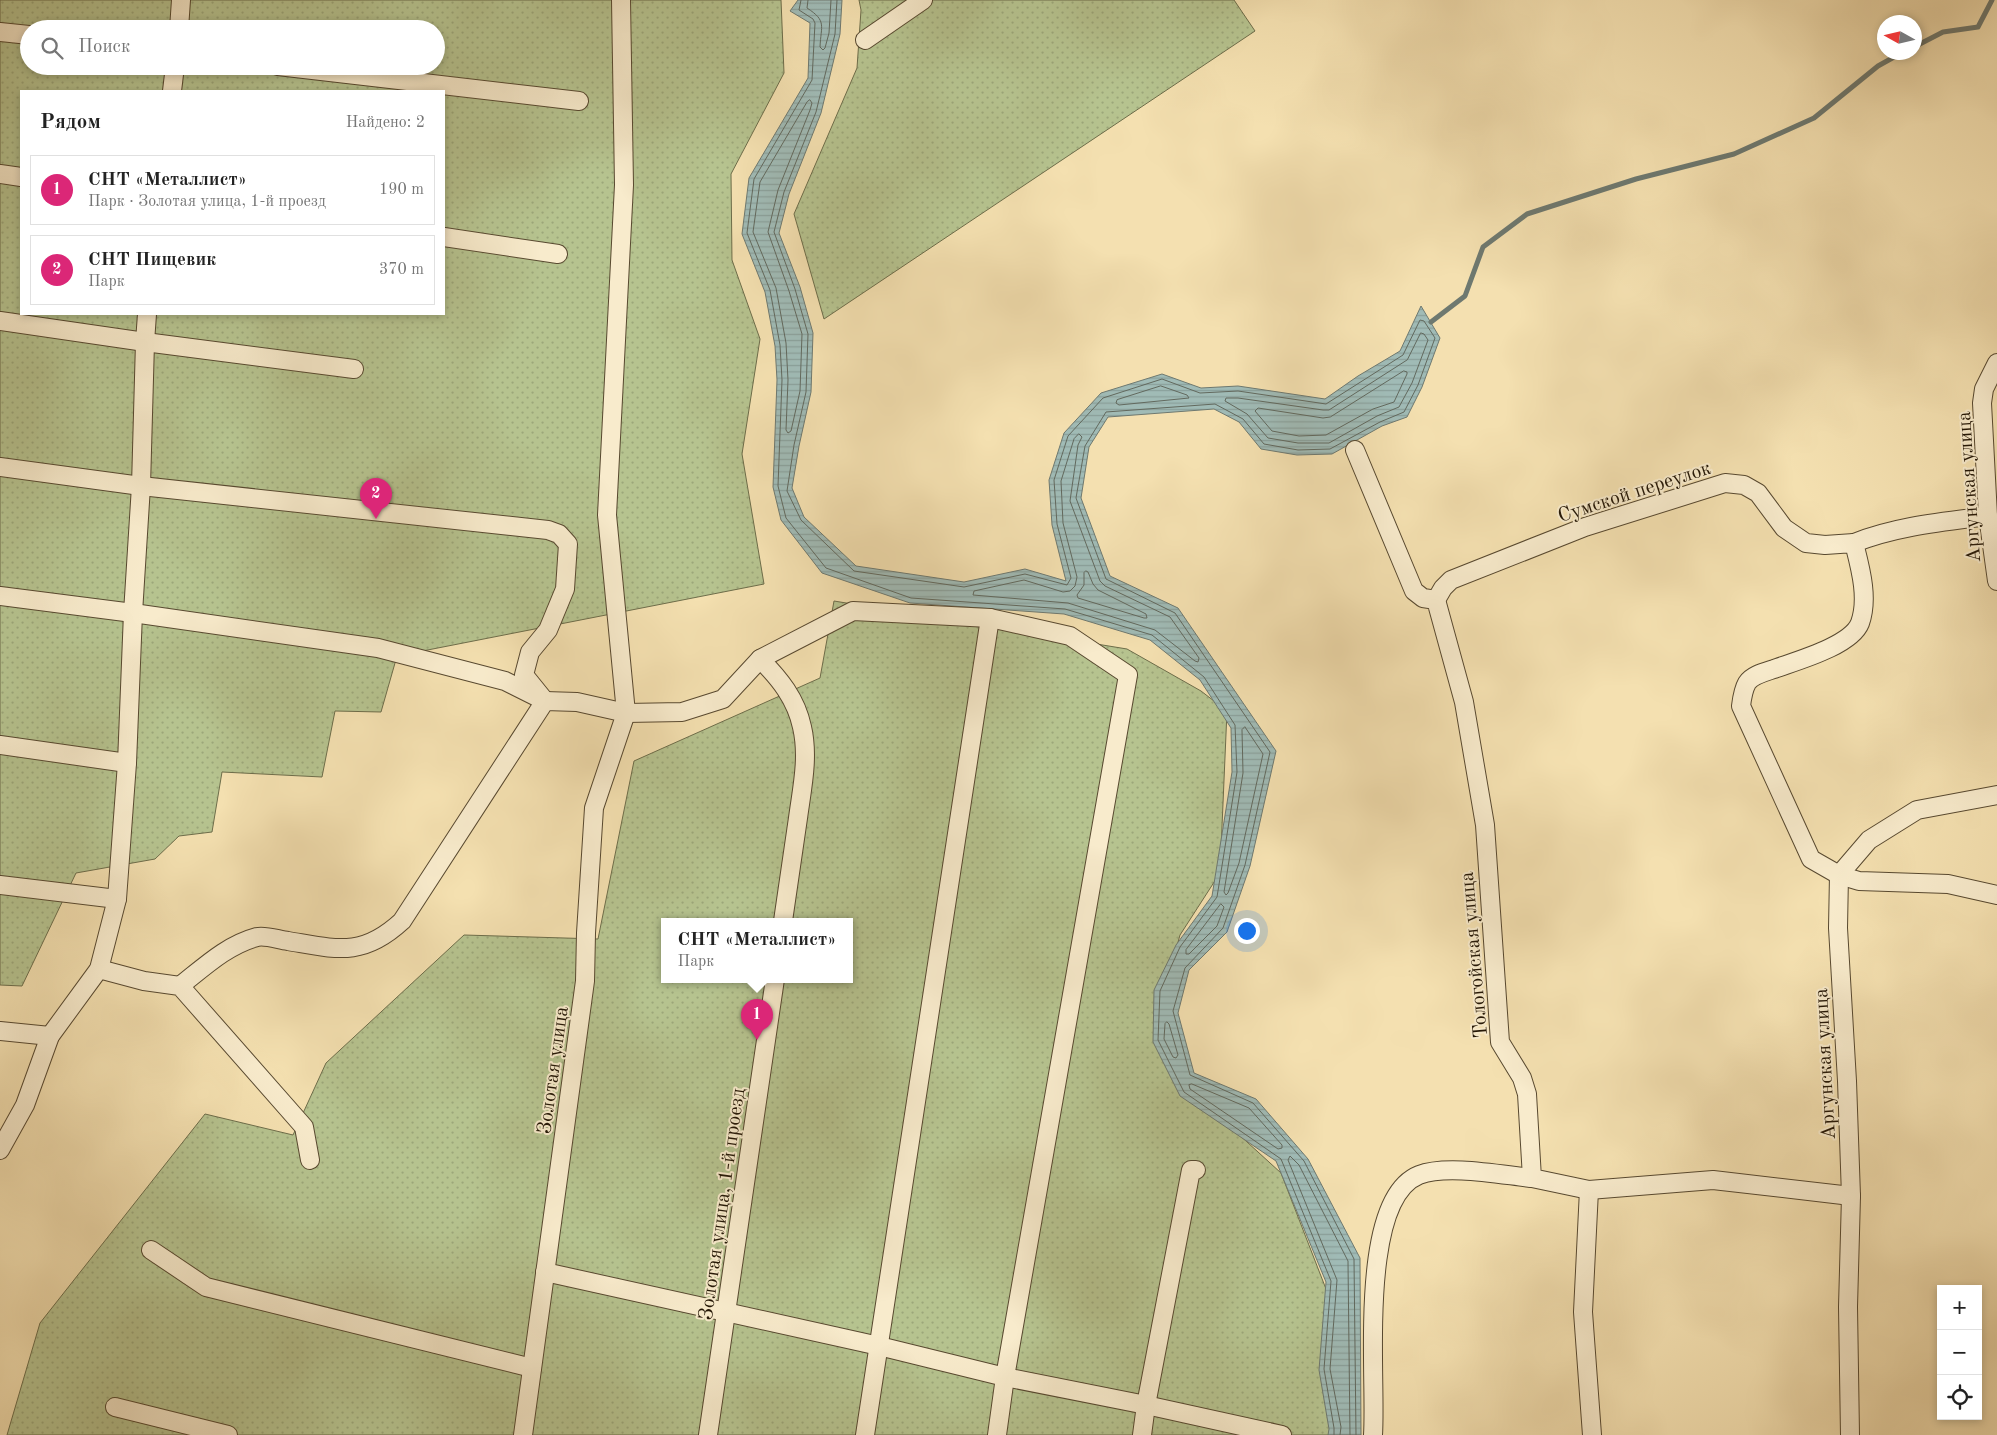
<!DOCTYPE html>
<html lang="ru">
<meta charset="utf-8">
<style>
:root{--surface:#fff;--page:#f2f2f2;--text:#222;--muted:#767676;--line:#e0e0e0;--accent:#db2777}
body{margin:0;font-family:"Old Standard TT",serif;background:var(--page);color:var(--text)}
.controls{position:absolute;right:15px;bottom:15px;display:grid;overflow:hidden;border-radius:0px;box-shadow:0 2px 8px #0003}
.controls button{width:45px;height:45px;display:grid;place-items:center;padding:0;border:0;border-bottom:1px solid var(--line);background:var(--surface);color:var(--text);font:25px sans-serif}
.compass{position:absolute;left:1877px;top:15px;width:45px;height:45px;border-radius:50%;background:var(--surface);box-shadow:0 2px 8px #0003;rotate:278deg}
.you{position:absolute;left:1246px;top:930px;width:18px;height:18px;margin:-12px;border:4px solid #fff;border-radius:50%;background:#1a73e8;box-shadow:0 0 0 8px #1a73e833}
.badge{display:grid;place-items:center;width:32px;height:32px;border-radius:50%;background:var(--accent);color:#fff;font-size:16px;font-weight:700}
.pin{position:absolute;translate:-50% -41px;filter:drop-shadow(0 1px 2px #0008)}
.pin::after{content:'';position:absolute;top:26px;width:18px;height:15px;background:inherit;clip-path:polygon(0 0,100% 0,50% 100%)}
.popup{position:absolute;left:661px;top:918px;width:192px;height:65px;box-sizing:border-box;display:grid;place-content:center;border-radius:0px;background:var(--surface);filter:drop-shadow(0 1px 4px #0005);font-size:16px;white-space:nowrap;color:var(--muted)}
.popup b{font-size:19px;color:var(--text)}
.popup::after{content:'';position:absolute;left:50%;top:100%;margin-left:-10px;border:10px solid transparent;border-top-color:var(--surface)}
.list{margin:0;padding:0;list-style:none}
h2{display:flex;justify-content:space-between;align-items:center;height:65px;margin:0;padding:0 20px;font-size:21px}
h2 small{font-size:16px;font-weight:400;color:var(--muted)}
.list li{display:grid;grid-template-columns:32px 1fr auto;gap:15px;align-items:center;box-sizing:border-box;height:70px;margin:0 10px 10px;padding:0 10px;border:1px solid var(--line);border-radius:0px}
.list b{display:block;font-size:19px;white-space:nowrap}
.list p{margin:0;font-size:16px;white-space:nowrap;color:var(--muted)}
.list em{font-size:16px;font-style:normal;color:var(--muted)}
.icon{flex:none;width:28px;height:28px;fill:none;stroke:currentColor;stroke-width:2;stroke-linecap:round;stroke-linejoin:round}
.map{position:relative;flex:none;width:1997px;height:1435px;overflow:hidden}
.search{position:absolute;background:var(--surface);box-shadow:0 2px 8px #0003;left:20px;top:20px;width:425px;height:55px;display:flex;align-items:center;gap:12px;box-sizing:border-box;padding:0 18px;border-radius:28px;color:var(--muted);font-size:19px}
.panel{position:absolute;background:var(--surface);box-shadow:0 2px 8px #0003;left:20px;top:90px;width:425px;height:225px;border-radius:0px}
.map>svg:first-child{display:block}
.park{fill:url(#park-dots);stroke:#6d6d4a;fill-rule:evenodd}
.water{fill:url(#water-rules);stroke:#6e7970}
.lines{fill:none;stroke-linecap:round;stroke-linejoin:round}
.shore{stroke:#62695e;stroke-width:1}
.stream{stroke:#6e7970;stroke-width:5}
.minor-casing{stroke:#584930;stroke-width:20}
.minor{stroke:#f8ebcc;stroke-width:18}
.labels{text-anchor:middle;stroke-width:4;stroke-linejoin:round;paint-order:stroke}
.street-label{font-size:20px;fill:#241706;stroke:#f8ebcc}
</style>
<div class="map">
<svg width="1997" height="1435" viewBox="0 0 1997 1435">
<defs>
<pattern id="park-dots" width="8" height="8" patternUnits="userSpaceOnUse" patternTransform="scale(1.25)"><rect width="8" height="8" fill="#b6c38f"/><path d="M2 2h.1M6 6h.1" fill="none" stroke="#9ca77a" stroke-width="1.8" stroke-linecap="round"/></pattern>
<pattern id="water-rules" width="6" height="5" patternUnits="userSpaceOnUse" patternTransform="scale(1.25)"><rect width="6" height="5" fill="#a0bbb6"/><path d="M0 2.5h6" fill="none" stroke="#8aa09b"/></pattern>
</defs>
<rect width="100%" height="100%" fill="#f4e0b0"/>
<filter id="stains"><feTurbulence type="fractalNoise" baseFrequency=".004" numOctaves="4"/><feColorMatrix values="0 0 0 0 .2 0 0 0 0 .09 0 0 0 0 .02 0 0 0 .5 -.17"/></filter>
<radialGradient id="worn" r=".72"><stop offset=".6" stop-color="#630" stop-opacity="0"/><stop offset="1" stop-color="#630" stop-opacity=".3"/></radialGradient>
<g class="park">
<path d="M0 0H781L784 73 731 174 732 260 760 339 742 454 764 584 397 656 381 712 335 711 322 777 222 772 212 832 179 836 155 859 76 873 22 986 0 985ZM29 29H436V66H29ZM21 91H444V314H21Z"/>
<polygon points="859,0 1234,0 1255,31 824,319 794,214 857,68 861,10"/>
<path d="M834 601 1127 649 1201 691 1227 711 1220 873 1180 935 1157 1017 1212 1110 1281 1173 1326 1289 1333 1371 1336 1435H7L40 1323 205 1114 293 1135 326 1063 464 935 598 939 634 761 820 678ZM664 921H850V979H664Z"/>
</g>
<polygon class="water" points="798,0 842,0 840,34 821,113 789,194 779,233 800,287 813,333 811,392 799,446 792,488 804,517 856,566 964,582 1025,569 1066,581 1052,525 1049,480 1064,433 1101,393 1162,374 1201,388 1238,386 1325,399 1358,376 1400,351 1421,306 1440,338 1422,387 1407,417 1382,426 1332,454 1297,455 1261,449 1239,422 1214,409 1108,417 1089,447 1081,498 1110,576 1178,608 1276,751 1250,866 1227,932 1189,970 1178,1013 1194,1073 1256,1099 1308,1159 1360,1258 1361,1435 1328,1435 1329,1429 1319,1370 1326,1282 1276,1161 1180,1096 1153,1042 1154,990 1176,945 1212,896 1232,772 1231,728 1200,680 1150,640 1064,614 910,603 822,573 781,520 773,487 777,380 775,346 765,292 742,234 749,178 808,78 810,23 790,11"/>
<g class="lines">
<g class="shore">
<polyline points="801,0 799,10 813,19 815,23 812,80 754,179 747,233 770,290 780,345 782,380 778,486 786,518 826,568 911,598 1065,609 1152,635 1204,677 1235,725 1237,772 1217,897 1180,947 1160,991 1158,1040 1184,1092 1281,1159 1331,1281 1324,1369 1334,1428 1334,1435"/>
<path d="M808 0 807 8C827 21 821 25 820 47L823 50 825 48 829 33 831 0"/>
<polyline points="837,0 835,34 816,112 784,192 774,232 795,289 808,334 806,392 794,445 787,491 801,520 854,571 964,587 1025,574 1067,585 1071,578 1057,524 1054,480 1068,436 1103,398 1162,379 1200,393 1238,391 1326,404 1403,355 1420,320 1424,321 1435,338 1418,385 1404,412 1380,422 1330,449 1298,450 1264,444 1243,419 1215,404 1106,412 1085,446 1076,498 1106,579 1175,613 1270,752 1245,865 1223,928 1185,968 1173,1011 1190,1075 1253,1103 1304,1161 1354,1259 1356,1435"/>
<polygon points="810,100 812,103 810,110 778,190 768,232 789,291 802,334 800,391 791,431 788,433 786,430 788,380 786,343 776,288 753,232 760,182 807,102"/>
<polygon points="1421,333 1424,334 1428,340 1412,383 1399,407 1377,416 1329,443 1298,443 1268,438 1247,414 1225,401 1226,398 1238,398 1323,410 1329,410 1407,360"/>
<polygon points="1404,371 1407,372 1407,374 1394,402 1373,409 1326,435 1299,436 1272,431 1255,411 1258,408 1323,418 1330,417"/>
<polygon points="1161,386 1187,395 1189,398 1119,405 1116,403 1117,400"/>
<polygon points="1079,434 1082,437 1078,445 1070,501 1100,581 1105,586 1170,617 1199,658 1198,662 1195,661 1155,630 1068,603 973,595 974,591 1024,580 1063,592 1070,591 1075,586 1077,577 1063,523 1061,481 1074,439"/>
<polygon points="1086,571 1088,572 1093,584 1098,590 1146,614 1147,618 1144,618 1078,598 1077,595 1084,585 1084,573"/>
<polygon points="1245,727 1263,754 1239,863 1228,893 1226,895 1224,892 1243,773 1242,730"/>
<polygon points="1221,904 1224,907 1217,926 1189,954 1186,954 1186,950"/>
<polygon points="1167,1022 1169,1024 1178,1055 1176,1058 1173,1057 1164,1039 1165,1024"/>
<polygon points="1192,1084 1249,1108 1282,1145 1282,1148 1278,1149 1190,1089 1189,1085"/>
<polyline points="1340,1435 1341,1427 1330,1369 1337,1280 1288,1160 1290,1156 1299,1165 1348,1261 1350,1435"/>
</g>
<g class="stream">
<polyline points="1914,47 1943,32 1978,27 1992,0"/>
<polyline points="1431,322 1465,296 1483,247 1527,214 1636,179 1734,154 1814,118 1878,66 1903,52"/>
</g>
<defs>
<g id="minor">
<polyline points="179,29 181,0"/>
<polyline points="0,32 29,35"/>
<polyline points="865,40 923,0"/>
<polyline points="278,66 579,101"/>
<polyline points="172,91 175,66"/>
<polyline points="0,174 21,177"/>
<polyline points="444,237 558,254"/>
<polyline points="0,321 145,342 354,369"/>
<polyline points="1997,363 1984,389 1982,403 1988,516 1997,581"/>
<polyline points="1355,450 1414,591 1423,598 1436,600 1464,702 1485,825 1500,1042 1522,1078 1527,1094 1532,1178 1589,1190 1713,1180 1851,1196"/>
<polyline points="0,467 141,486 548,530 559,534 568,544 565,589 548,630 530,652 524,675 545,701 505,681 378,648 133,613 0,596"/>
<path d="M1854 543C1897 526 1942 522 1988 516"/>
<path d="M1436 600 1443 588 1451 580 1585 527 1725 483 1744 485 1758 493 1784 528 1806 543 1825 545 1854 543C1860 567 1869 598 1860 623 1851 646 1796 661 1774 669 1765 672 1752 675 1747 683 1743 690 1742 698 1741 706L1811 859 1839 875 1859 881 1948 884 1997 895"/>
<path d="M760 659C780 679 796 699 802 727 809 757 802 788 798 818 793 853 788 887 783 921"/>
<polyline points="0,745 127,763"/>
<polyline points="0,885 117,899"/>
<polyline points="99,969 144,981 180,986 304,1127 310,1160"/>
<path d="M180 986C204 967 227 945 257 937 266 935 279 940 288 941 336 949 362 958 402 921L545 701 577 702 626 713 682 712 723 699 760 659 853 611 990 618 1070 636 1128 675 1005 1377 997 1435"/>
<polyline points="0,1031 50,1036"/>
<polyline points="0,1150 25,1105 50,1036 99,969 117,899 127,763 133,613 141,486 145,342 147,314"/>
<polyline points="1589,1190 1583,1312 1592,1435"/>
<polyline points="151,1250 206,1287 532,1368"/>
<polyline points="545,1272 879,1346 1005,1377 1146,1405 1282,1435"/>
<polyline points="115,1407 228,1435"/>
<polyline points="523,1435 585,981 586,933 594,808 626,713 607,515 624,185 621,0"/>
<polyline points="708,1435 775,979"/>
<polyline points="865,1435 990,618"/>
<polyline points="1142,1435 1146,1405 1191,1170 1196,1170"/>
<path d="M1373 1435C1377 1379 1357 1200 1419 1175 1447 1164 1502 1175 1532 1178"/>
<polyline points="1850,1435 1848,1307 1851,1196 1847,1081 1838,928 1839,875 1869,840 1917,810 1997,795"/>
</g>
</defs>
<use href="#minor" class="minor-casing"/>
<use href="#minor" class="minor"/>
</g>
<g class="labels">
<g class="street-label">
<text transform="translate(1968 487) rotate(-94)" y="7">Аргунская улица</text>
<text transform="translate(1634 491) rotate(-18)" y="7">Сумской переулок</text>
<text transform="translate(1473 955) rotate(-95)" y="7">Тологойская улица</text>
<text transform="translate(1824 1064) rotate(-93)" y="7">Аргунская улица</text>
<text transform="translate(552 1070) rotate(-82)" y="7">Золотая улица</text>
<text transform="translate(721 1204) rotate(-82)" y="7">Золотая улица, 1-й проезд</text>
</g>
</g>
<rect width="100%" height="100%" filter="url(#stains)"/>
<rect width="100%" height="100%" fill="url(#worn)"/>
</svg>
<div class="controls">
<button>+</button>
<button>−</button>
<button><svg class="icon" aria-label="locate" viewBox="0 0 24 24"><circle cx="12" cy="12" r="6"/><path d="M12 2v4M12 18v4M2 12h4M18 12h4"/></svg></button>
</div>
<svg class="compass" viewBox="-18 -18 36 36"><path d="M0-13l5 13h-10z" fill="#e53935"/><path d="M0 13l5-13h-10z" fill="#767676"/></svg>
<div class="you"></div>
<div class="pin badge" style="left:757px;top:1040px">1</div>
<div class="popup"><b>СНТ «Металлист»</b>Парк</div>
<div class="pin badge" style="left:376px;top:519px">2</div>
<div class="search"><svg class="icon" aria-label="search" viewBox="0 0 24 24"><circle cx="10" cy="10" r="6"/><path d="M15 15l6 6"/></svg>Поиск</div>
<section class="panel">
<h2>Рядом<small>Найдено: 2</small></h2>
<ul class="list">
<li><span class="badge">1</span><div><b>СНТ «Металлист»</b><p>Парк · Золотая улица, 1-й проезд</p></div><em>190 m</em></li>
<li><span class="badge">2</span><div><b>СНТ Пищевик</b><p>Парк</p></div><em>370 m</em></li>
</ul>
</section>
</div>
